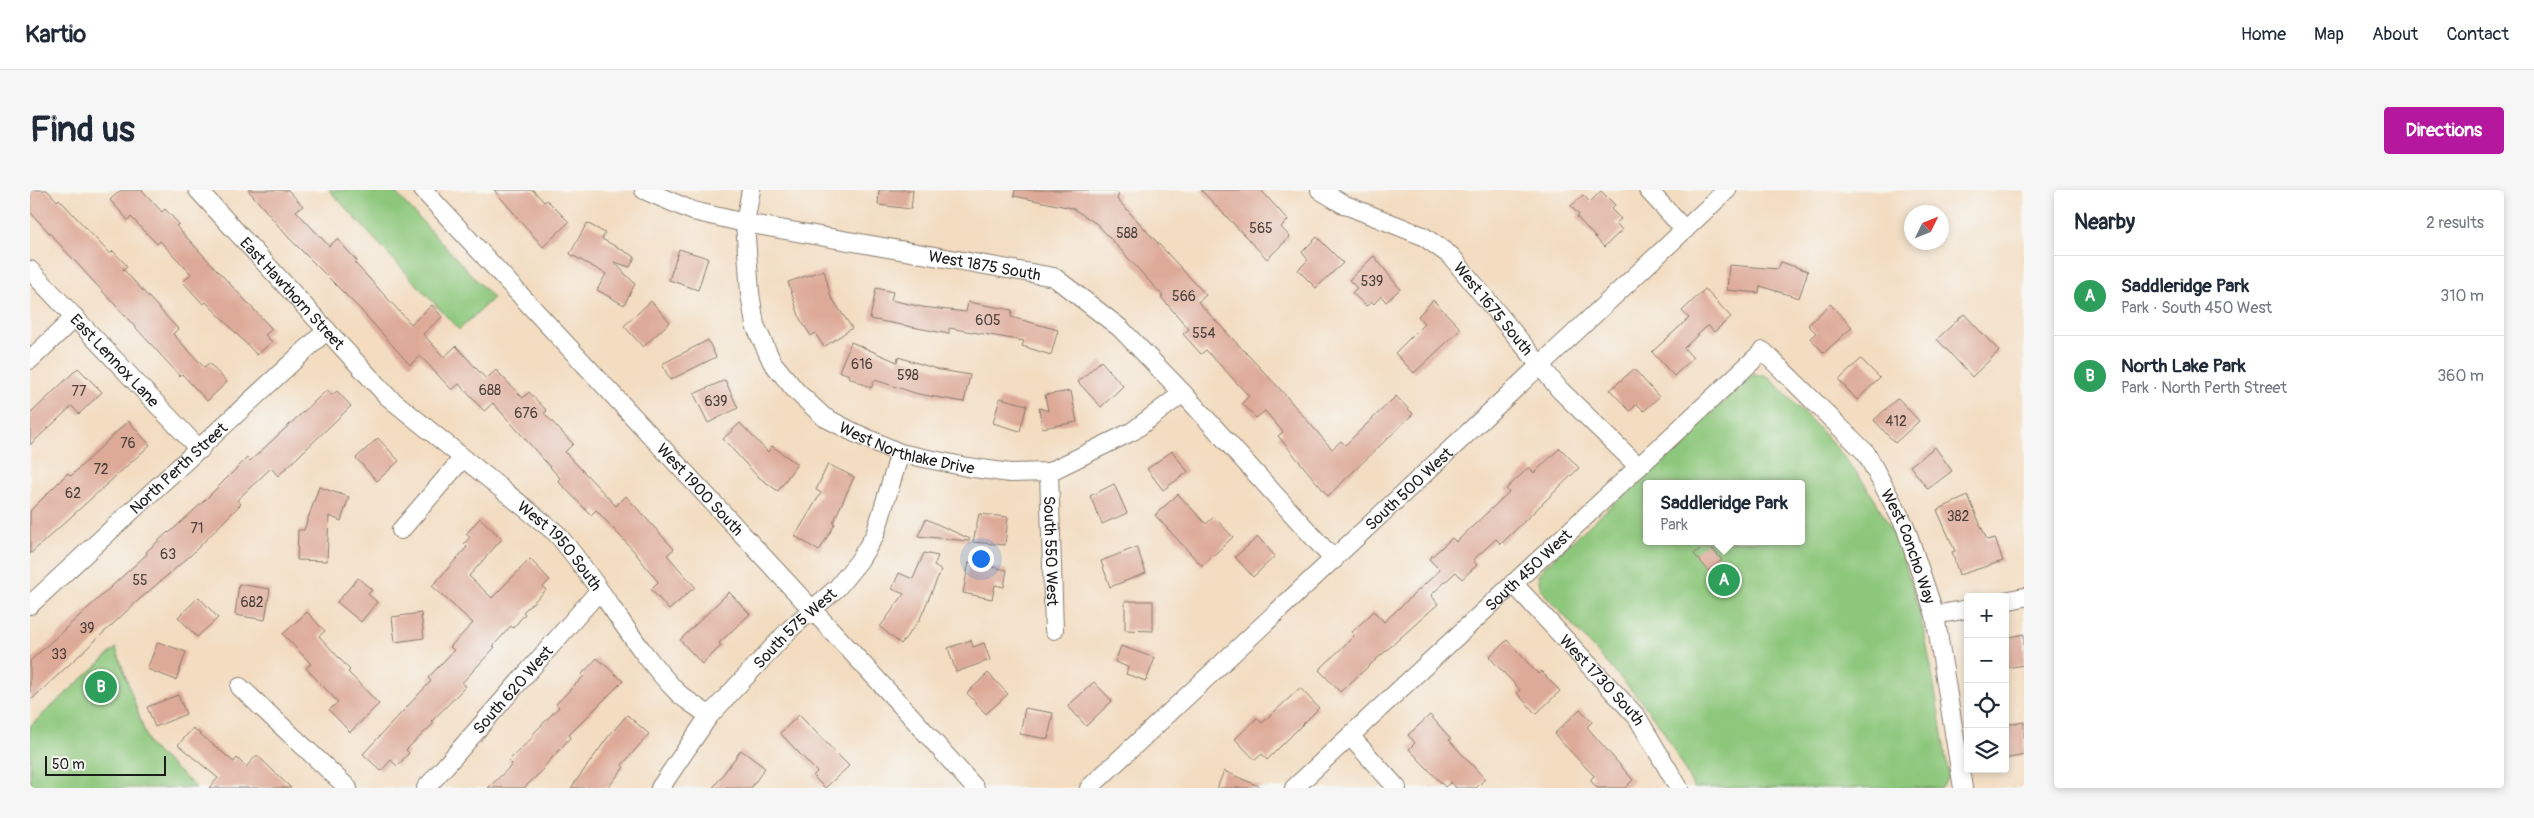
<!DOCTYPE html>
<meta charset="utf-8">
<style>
:root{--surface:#fff;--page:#f6f6f7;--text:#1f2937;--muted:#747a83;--line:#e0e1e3;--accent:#b5179e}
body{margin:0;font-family:Pangolin,sans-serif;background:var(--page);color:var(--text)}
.controls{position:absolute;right:15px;bottom:15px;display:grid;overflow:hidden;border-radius:5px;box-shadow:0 2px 8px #0003}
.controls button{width:45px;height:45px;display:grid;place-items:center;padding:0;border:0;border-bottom:1px solid var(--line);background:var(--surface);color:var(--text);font:25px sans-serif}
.compass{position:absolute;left:1874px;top:15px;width:45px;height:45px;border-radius:50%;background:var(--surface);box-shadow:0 2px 8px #0003;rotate:47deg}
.scale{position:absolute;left:15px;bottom:12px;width:121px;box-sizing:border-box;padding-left:5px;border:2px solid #1c1c1c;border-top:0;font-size:14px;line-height:18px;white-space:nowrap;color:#1c1c1c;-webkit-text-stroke:4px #f6f6f2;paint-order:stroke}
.you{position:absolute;left:950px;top:368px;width:18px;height:18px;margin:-12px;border:4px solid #fff;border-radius:50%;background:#1a73e8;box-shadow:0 0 0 8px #1a73e833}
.badge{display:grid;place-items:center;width:32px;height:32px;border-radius:50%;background:var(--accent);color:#fff;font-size:16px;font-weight:700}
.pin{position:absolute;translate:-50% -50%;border:2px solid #fff;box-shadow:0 1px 5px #0006}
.popup{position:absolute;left:1613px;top:290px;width:162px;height:65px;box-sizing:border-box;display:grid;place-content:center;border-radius:5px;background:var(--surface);filter:drop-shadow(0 1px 4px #0005);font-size:16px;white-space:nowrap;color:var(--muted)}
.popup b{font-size:19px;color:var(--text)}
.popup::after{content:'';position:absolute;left:50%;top:100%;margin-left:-10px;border:10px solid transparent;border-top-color:var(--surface)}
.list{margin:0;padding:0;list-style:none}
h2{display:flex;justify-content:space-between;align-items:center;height:65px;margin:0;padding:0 20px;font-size:21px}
h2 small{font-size:16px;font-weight:400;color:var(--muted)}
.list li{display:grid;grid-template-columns:32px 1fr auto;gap:15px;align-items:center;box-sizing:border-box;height:80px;padding:0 20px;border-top:1px solid var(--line)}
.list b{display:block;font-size:19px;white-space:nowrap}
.list p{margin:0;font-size:16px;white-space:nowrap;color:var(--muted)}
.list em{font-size:16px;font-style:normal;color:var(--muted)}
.icon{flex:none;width:28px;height:28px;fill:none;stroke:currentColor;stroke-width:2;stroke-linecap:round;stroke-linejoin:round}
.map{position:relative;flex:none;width:1994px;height:598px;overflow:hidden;border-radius:5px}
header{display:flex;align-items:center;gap:30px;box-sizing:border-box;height:70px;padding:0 25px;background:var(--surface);border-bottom:1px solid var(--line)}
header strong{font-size:24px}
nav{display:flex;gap:28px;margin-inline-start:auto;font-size:18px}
.intro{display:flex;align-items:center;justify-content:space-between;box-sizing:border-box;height:120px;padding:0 30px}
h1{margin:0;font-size:35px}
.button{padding:12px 22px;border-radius:5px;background:var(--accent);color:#fff;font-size:18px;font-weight:700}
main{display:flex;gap:30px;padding:0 30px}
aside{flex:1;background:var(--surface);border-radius:5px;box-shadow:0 2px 8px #0003}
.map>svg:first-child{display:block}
.green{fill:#8dc77c;stroke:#54724c;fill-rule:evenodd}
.building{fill:#deaa98}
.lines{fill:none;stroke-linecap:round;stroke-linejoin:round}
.minor-casing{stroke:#887c6e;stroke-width:20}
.minor{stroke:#fff;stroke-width:18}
.labels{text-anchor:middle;stroke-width:5;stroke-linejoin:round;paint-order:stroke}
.number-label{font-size:14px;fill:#4c403b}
.street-label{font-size:16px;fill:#1c1c1c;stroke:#f6f6f2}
</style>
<header>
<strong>Kartio</strong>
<nav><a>Home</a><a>Map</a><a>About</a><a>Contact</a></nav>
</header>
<div class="intro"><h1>Find us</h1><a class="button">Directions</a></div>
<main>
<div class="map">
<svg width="1994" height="598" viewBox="0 0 1994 598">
<rect width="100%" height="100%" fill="#f6f6f2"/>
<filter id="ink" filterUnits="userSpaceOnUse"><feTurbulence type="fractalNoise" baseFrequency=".02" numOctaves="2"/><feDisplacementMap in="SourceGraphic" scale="10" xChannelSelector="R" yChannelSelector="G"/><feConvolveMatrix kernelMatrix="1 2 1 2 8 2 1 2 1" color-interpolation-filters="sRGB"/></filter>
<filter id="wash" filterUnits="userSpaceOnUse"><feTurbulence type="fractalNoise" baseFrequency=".0096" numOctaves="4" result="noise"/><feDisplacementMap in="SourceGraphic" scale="20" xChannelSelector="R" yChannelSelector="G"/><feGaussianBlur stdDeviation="1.12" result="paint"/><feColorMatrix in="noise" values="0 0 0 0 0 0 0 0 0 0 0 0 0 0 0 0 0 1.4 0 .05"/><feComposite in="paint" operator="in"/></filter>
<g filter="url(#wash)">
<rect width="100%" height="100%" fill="#f3dcc0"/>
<g class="green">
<polygon points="299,0 363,0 463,108 429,140"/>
<path d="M1723 185H1735L1740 188C1773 223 1809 256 1836 296 1893 378 1902 490 1919 586L1911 598H1664L1633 540 1611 511 1511 400 1508 386 1512 379ZM1616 294H1772V351H1616Z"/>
<polygon points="86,458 119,555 167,598 0,598 0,536"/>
</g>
<g id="blocks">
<g class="building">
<polygon points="0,0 17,0 27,11 29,9 80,64 83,61 97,76 93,79 148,139 143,144 174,177 179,173 197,192 177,211 152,184 150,186 0,22"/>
<polygon points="91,0 112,0 132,22 135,19 149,34 146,36 242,139 235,145 242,152 227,165 176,112 173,114 153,92 161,84 130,51 127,54 101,27 98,30 80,10"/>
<polygon points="218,0 258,0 273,16 266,21 299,56 307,49 327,71 325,73 381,134 402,115 412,127 393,144 414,167 426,156 456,189 466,180 493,208 499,202 517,221 514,223 543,254 535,262 586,316 596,306 644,359 637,365 665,397 639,420 621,399 628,392 603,360 566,320 561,325 528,291 530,288 463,213 454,221 429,194 422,200 390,166 380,175 331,120 258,47"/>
<polygon points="464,0 503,0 514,12 517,10 539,32 513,57"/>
<polygon points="849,0 883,0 881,19 848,15"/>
<polygon points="985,0 1082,0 1089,4 1087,9 1176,105 1168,112 1249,198 1302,259 1311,251 1315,255 1366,206 1383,224 1298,306 1248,246 1253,242 1235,221 1226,228 1212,213 1219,206 1176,160 1171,164 1153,144 1159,139 1131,107 1133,106 1067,34 1042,18 984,6"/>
<polygon points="1171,0 1231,0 1258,30 1251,37 1260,47 1237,69"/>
<polygon points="1571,1 1585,15 1581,19 1591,29 1586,33 1592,40 1574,57 1547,27 1549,25 1541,16 1553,5 1560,12"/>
<polygon points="557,33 575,43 572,49 605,67 600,77 584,72 605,94 594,115 567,100 576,84 540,64"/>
<polygon points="1287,47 1313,73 1286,98 1268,80 1278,70 1272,62"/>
<polygon points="649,59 678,68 668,100 639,90"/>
<polygon points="1344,66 1370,99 1356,112 1351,106 1344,114 1342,112 1336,116 1322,103 1327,98 1319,90"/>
<polygon points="1751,72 1778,81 1769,108 1730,96 1729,103 1697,100 1699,75 1748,79"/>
<polygon points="794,80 801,107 822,138 794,157 785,143 781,146 770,129 758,92"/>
<polygon points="846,98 863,102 861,110 892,117 936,122 938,112 982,120 981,127 1028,140 1021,165 992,156 994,151 919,138 919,144 840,129"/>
<polygon points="1675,99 1701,127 1684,142 1678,135 1654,158 1663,168 1644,186 1622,162 1659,128 1652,121"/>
<polygon points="1403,110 1431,139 1384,183 1365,163 1394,134 1388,126"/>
<polygon points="621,111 640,132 613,157 594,136"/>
<polygon points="1800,114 1822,137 1794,163 1780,148 1786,143 1778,135"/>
<polygon points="1934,124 1969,161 1942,187 1907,149"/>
<polygon points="678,150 686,167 640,190 632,174"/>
<polygon points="821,152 867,172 868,167 910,180 940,185 934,212 888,204 845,190 841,198 818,187 819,185 809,181"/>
<polygon points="1831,169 1850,188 1827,210 1809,190"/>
<polygon points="1071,171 1093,196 1071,217 1048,192"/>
<polygon points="48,178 72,202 49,224 42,216 0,255 0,224"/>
<polygon points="1604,179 1629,207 1614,221 1607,214 1600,221 1580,200"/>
<polygon points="695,190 708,218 678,233 664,204"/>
<polygon points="297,200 302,205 307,201 321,216 248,286 241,278 207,310 211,314 160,366 111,408 0,511 0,471 117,364 116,362 138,342 139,343 173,312 217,268 220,271"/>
<polygon points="1041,201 1047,232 1012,238 1009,218 1018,221 1015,205"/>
<polygon points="970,208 997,215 990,241 963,233"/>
<polygon points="1868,208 1889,231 1865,253 1844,230"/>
<polygon points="98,231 120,255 0,364 0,321 38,283 41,286"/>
<polygon points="710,233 738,262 742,256 767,274 748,301 727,286 693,249"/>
<polygon points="348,248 369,271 347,291 326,268"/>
<polygon points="1905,257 1922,281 1898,299 1880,276"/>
<polygon points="1530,258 1549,278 1471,354 1466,349 1443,370 1447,375 1432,389 1426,382 1401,405 1408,414 1310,502 1289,480 1324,446 1321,443 1344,421 1354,432 1410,380 1399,369 1422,348 1426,352 1479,302 1476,299 1499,277 1504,283"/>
<polygon points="1142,261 1158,282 1133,300 1117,279"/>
<polygon points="798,274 824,287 803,333 805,334 789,361 765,346 791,303 786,300"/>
<polygon points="1084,294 1097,323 1072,334 1060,306"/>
<polygon points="289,297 319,307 311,331 299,326 297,371 267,370 268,340 274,340"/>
<polygon points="1148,304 1176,334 1184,327 1203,347 1172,376 1125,325"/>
<polygon points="1938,306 1957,350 1965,348 1973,371 1929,385 1922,362 1925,361 1907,320"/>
<polygon points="949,324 978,327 975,355 943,352"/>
<polygon points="450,328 472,349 439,386 462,408 500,369 520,390 513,397 516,400 493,422 495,424 483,438 481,436 463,456 465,457 432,493 436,496 402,531 404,533 376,560 379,563 367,576 361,570 351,581 333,564 401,491 398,488 424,460 420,457 443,433 402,396 437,357 434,354 440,347 436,344"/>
<polygon points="896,329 940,349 939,351 888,346"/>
<polygon points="1228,347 1245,366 1223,387 1205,367"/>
<polygon points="1677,353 1692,370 1679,381 1664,364"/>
<polygon points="1107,357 1116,383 1080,397 1071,371"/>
<polygon points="894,363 908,366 904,376 911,380 890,429 871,454 850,437 874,404 862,399 869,383 883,389"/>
<polygon points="939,372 977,380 974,397 965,395 962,409 933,403"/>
<polygon points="328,388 342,400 338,404 347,412 331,432 307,412"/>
<polygon points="209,394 240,399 235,430 205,425"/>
<polygon points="699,402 720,424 689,453 691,456 672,474 650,450"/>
<polygon points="169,407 188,428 167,447 148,427"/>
<polygon points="1095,411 1123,411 1123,441 1095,440"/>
<polygon points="277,422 295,441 289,446 320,480 318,482 349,514 320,542 299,520 308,512 276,478 281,474 253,444"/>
<polygon points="391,423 394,448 365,452 362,427"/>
<polygon points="1994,444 1994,475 1975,478 1975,448"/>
<polygon points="941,450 943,457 954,453 960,470 926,482 918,458"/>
<polygon points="1477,450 1508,484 1511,481 1530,501 1506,524 1487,503 1490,500 1459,467"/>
<polygon points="128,452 156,462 146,490 117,479"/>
<polygon points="1091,456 1125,468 1116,491 1096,484 1098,477 1085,472"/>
<polygon points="567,468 593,491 539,545 541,547 513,578 514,579 494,598 458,598 482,575 478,571 504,546 502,545 529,517 526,514 554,486 552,484"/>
<polygon points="958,483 978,504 956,524 937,503"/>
<polygon points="1064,492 1082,511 1056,536 1038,516"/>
<polygon points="1270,498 1289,518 1237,570 1232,564 1225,570 1205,549 1227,528 1232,533"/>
<polygon points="148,505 156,524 125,537 117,517"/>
<polygon points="995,518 1023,523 1018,549 990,544"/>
<polygon points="1550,519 1562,532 1557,537 1603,590 1595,598 1567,598 1560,590 1564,586 1524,544"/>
<polygon points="597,525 619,544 592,575 594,577 578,598 541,598 578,547"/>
<polygon points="769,525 819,576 795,598 783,586 787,582 750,543"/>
<polygon points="1400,525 1421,549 1419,550 1455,589 1446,598 1426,598 1421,592 1415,597 1379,559 1385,553 1378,545"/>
<polygon points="1994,532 1994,565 1975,569 1975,535"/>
<polygon points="163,538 204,572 207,568 216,577 227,565 261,598 179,598 188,588 148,555"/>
<polygon points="711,560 735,578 721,598 683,598"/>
<polygon points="1194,581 1233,598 1187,598"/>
</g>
</g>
</g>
<g filter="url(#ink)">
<use href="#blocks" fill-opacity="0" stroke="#887c6e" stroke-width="1"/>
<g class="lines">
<defs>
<g id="minor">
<path id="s1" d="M168 0 357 206 526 343C570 393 601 455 648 503 657 511 669 518 679 526"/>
<path id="s2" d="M393 0 879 524 945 598"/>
<path id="s3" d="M614 0 663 21 715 33 1024 87 1090 138 1153 203 1304 370"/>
<path id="s4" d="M721 0 715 33 720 103 725 135 742 172 766 201 794 227 825 243 870 263 937 277 980 283 1019 282 1103 241 1153 203"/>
<path id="s5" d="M1290 0 1313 14 1393 46 1421 66 1530 200 1609 277"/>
<polyline points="1618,0 1655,40"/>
<path id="s6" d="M0 80 170 260"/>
<polyline points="0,170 45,127"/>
<path id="s7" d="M1019 282 1024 440"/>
<polyline points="371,340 433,268"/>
<path id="s8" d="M1483 393 1607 527 1649 598"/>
<polyline points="1975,411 1994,407"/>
<path id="s9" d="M0 415 297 140"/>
<polyline points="1905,425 1938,419"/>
<polyline points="210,497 318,598"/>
<polyline points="1320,546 1367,598"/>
<path id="s10" d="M396 598 569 401"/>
<path id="s11" d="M630 598 679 526 760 439 807 398 829 371 845 345 870 263"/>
<path id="s12" d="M1059 598 1697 0"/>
<path id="s13" d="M1264 598 1733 161 1836 263 1875 336 1905 425 1933 598"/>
</g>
</defs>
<use href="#minor" class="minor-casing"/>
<use href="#minor" class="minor"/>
</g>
</g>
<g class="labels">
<g class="number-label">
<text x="1231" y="43">565</text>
<text x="1097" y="48">588</text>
<text x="1342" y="96">539</text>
<text x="1154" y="111">566</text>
<text x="958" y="135">605</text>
<text x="1174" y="148">554</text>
<text x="832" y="179">616</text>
<text x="878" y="190">598</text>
<text x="460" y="205">688</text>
<text x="49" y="206">77</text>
<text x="686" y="216">639</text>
<text x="496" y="228">676</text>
<text x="1866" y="236">412</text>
<text x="98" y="258">76</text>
<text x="71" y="284">72</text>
<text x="43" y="308">62</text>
<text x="1928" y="331">382</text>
<text x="167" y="343">71</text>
<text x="138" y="369">63</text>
<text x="110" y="395">55</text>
<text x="222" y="417">682</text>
<text x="57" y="443">39</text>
<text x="29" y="469">33</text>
</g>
<g class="street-label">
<text dy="6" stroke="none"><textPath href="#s3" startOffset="350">West 1875 South</textPath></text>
<text dy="6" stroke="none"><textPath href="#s1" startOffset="140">East Hawthorn Street</textPath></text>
<text dy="6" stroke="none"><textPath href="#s5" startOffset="215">West 1675 South</textPath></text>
<text dy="6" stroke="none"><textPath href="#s6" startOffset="124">East Lennox Lane</textPath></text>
<text dy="6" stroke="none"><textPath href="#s4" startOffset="342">West Northlake Drive</textPath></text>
<text dy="6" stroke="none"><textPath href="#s9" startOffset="202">North Perth Street</textPath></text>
<text dy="6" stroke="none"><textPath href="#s2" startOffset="408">West 1900 South</textPath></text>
<text dy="6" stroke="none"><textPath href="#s12" startOffset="438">South 500 West</textPath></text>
<text dy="6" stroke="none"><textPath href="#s1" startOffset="509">West 1950 South</textPath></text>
<text dy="6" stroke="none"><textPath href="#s13" startOffset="889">West Concho Way</textPath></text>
<text dy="6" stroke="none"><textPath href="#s7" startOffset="79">South 550 West</textPath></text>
<text dy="6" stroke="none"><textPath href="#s13" startOffset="320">South 450 West</textPath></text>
<text dy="6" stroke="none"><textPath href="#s11" startOffset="210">South 575 West</textPath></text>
<text dy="6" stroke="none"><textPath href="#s8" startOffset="132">West 1730 South</textPath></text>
<text dy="6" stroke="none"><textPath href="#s10" startOffset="131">South 620 West</textPath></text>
</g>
</g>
</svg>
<div class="controls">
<button>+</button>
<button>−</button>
<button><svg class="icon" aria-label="locate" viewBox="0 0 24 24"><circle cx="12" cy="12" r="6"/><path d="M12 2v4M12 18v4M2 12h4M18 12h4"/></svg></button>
<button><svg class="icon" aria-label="layers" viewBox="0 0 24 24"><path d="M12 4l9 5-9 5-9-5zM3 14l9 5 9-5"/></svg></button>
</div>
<svg class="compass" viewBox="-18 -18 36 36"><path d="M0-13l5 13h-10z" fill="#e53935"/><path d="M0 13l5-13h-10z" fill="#747a83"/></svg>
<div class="scale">50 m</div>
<div class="you"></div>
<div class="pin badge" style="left:1694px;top:390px;background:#2e9e5b">A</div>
<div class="popup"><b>Saddleridge Park</b>Park</div>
<div class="pin badge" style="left:71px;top:497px;background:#2e9e5b">B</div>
</div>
<aside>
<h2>Nearby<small>2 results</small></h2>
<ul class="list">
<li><span class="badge" style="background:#2e9e5b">A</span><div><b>Saddleridge Park</b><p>Park · South 450 West</p></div><em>310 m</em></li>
<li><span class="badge" style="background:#2e9e5b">B</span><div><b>North Lake Park</b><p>Park · North Perth Street</p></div><em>360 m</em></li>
</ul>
</aside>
</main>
